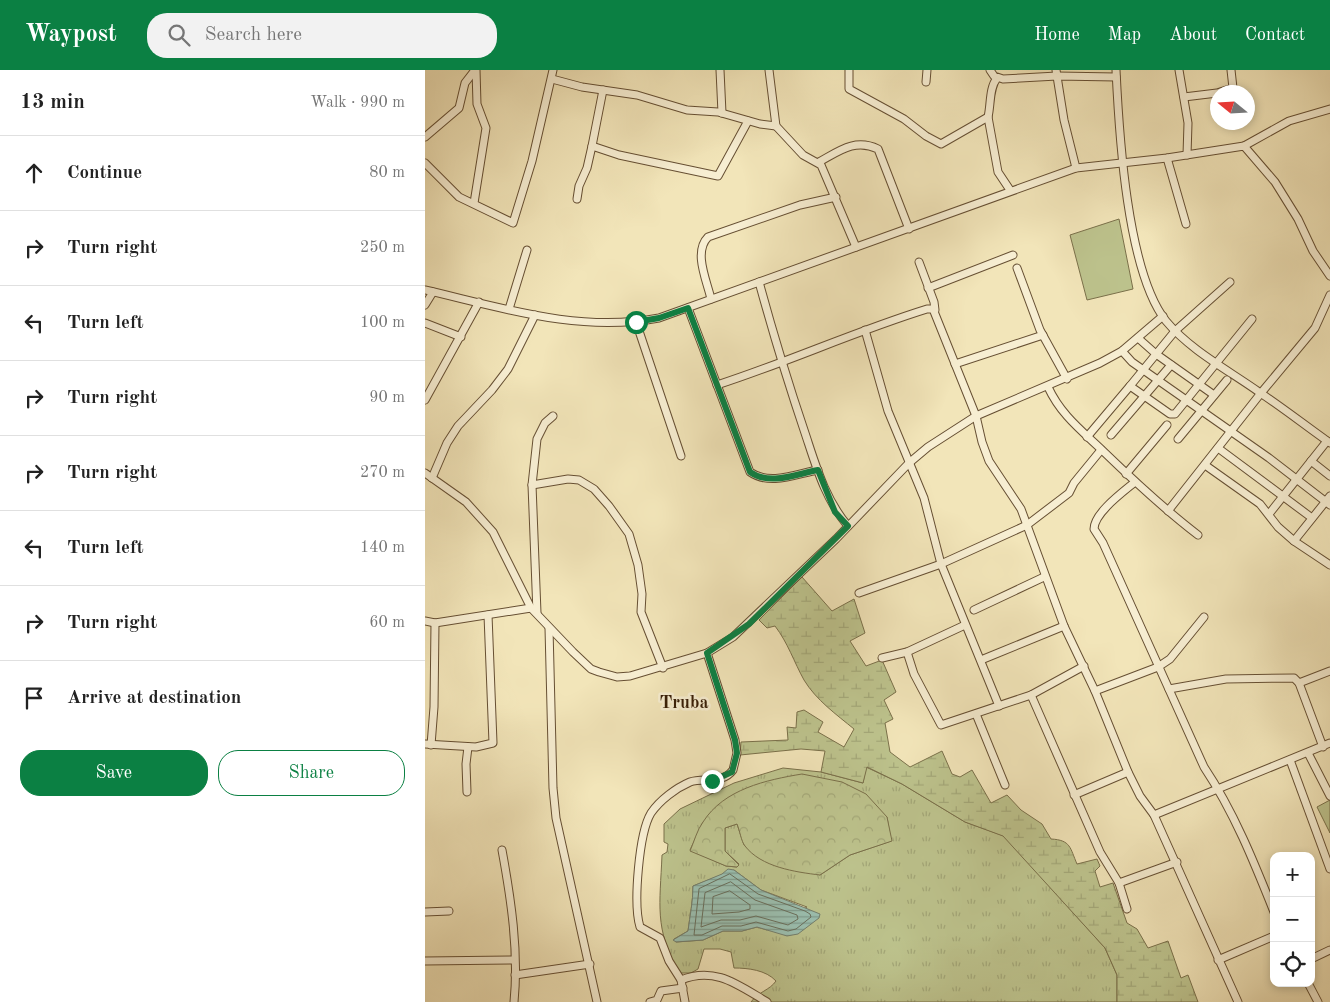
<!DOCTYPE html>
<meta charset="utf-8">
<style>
:root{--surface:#fff;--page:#f2f2f2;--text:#222;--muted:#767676;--line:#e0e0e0;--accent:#0b8043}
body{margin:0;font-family:"Old Standard TT",serif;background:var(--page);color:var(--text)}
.controls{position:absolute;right:15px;bottom:15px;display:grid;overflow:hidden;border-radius:10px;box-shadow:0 2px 8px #0003}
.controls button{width:45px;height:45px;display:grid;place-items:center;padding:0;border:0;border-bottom:1px solid var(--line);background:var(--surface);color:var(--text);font:25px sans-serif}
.compass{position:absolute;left:785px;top:15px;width:45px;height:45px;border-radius:50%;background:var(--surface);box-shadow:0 2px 8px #0003;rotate:288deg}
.stop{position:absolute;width:15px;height:15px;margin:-11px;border:4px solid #0b8043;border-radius:50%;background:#fff}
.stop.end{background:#0b8043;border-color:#fff;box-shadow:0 1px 5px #0008}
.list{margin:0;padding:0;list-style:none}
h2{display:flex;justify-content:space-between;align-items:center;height:65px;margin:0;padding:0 20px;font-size:21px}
h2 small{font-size:16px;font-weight:400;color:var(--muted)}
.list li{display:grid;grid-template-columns:32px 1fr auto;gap:15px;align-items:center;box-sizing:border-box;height:75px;padding:0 20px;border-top:1px solid var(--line)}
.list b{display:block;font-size:19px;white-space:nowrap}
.list em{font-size:16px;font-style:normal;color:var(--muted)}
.actions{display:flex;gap:10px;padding:15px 20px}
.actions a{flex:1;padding:11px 0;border:1px solid var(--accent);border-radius:20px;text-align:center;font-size:18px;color:var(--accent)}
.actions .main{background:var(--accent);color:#fff}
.icon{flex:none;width:28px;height:28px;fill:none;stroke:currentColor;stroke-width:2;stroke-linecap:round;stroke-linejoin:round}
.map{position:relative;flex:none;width:905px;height:932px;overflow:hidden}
header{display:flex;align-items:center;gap:30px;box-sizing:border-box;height:70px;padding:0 25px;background:var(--accent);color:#fff}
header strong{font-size:24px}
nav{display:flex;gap:28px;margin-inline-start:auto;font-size:18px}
.search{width:350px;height:45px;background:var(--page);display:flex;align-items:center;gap:12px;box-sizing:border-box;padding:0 18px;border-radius:20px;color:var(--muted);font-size:19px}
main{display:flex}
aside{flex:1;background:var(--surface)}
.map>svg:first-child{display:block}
.grass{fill:url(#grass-tufts);stroke:#7a704a;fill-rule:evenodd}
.forest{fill:url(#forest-crowns);stroke:#7a704a}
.wetland{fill:url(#wetland-marsh);stroke:#7a704a}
.pitch{fill:#bdc38d;stroke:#7a704a}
.water{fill:url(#water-rules);stroke:#737e6c}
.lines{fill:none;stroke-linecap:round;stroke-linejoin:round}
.shore{stroke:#696e5b;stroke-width:1}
.minor-casing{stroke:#664f33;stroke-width:9}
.minor{stroke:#f7eed2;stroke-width:7}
.route{stroke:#0b8043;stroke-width:6}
.labels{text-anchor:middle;stroke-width:5;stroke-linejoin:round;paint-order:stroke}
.quarter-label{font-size:18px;font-weight:bold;fill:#371d06;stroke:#f7eed2}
</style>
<header>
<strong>Waypost</strong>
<div class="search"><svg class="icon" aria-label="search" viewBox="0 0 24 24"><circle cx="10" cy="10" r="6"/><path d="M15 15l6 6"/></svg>Search here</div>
<nav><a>Home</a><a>Map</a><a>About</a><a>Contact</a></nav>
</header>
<main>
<aside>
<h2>13 min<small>Walk · 990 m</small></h2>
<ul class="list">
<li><svg class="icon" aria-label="ahead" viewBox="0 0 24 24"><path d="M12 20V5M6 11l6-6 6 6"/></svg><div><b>Continue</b></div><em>80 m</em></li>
<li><svg class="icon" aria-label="right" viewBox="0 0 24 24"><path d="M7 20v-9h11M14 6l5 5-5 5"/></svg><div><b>Turn right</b></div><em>250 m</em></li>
<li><svg class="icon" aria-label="left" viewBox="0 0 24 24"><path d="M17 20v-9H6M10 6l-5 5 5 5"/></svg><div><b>Turn left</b></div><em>100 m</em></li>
<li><svg class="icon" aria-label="right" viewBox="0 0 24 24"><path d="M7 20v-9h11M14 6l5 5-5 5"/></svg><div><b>Turn right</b></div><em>90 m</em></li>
<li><svg class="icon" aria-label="right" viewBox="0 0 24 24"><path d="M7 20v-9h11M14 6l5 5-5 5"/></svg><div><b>Turn right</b></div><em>270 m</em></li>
<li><svg class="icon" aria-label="left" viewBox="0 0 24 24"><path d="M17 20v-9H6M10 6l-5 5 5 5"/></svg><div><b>Turn left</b></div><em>140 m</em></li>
<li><svg class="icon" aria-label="right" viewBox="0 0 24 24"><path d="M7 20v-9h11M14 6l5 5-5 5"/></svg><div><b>Turn right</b></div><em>60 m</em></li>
<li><svg class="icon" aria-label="arrive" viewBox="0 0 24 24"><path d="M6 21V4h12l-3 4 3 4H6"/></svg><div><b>Arrive at destination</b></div></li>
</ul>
<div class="actions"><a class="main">Save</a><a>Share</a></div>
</aside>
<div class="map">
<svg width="905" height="932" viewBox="0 0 905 932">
<defs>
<pattern id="grass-tufts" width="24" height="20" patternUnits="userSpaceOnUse" patternTransform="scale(1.25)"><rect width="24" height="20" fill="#bdc38d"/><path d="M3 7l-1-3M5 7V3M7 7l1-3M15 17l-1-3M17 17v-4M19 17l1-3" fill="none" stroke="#a3a778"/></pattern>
<pattern id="forest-crowns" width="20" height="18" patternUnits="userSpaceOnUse" patternTransform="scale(1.25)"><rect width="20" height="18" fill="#bdc38d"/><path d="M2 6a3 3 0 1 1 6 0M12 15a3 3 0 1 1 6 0" fill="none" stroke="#a3a778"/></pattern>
<pattern id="wetland-marsh" width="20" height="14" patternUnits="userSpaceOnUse" patternTransform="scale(1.25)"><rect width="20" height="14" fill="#bdc38d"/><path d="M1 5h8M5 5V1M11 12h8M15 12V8" fill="none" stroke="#a3a778"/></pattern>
<pattern id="water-rules" width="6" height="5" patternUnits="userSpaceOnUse" patternTransform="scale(1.25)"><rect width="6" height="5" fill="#9bbfb0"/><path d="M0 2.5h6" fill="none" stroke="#7f9b8d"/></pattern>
</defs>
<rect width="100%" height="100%" fill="#f2e5b9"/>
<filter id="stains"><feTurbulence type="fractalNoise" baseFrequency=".004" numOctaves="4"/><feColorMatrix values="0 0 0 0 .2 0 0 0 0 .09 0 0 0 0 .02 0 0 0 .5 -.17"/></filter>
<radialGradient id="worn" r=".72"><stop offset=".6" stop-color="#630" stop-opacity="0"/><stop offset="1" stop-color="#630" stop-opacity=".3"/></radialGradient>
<path class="grass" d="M441 697 477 714 540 752 579 766 680 878 692 905V932H326C333 922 345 920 351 911 341 900 323 898 309 898L306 882 295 879H279L273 899 266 903H254C229 858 235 835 237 785L242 782 243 774 239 772V754L255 739 309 713 358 698 396 702 438 713ZM462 747 466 771 425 785 395 805 319 775 312 754 300 758V781L314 794 312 797 301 796 265 780 278 752ZM309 800 336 820 382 837 342 860 332 857 317 861H298L278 870 251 872 249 869 263 861C265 845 268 832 268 816Z"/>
<path class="forest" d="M377 704 417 712 441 724 462 747 467 771 425 785 395 805C370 802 336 797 320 776 316 771 315 761 312 754L300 758V781L314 795 312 797 301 796 265 781C269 772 272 760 278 752 299 719 341 710 377 704Z"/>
<path class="wetland" d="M377 507 407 541 429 529 440 563 425 571 441 596 457 590 471 622 459 630 468 649 460 653 465 682 485 697 517 681 527 704 535 707 547 700 566 733 582 725 596 740 617 754 626 769C646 770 645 778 652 794L672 789 675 796 670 801 675 817 688 813 702 853 712 859 723 878 743 871 756 908 763 905 773 932H692V905L680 878 578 766 540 752 477 714 442 697 438 713 396 702 400 681 376 679 315 685 316 672 363 670 362 657 371 658 372 642 379 640 398 652 393 662 419 677 429 659C412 645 391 630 379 610 369 592 363 573 350 556L342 558 334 550Z"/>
<g class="pitch">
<polygon points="694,149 708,219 662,230 645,165"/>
<polygon points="905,730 905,763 892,737"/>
</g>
<path class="water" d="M303 799 309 800 336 820 395 844 394 848 373 864 362 866 332 857 317 861H298L278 870 251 872 248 870 263 861C265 845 268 832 268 816L297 804Z"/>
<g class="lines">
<g class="shore">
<polygon points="305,804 333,824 380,841 385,844 386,847 371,859 363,861 331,852 316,856 297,856 277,865 269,865 274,819"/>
<polygon points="306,812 330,830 372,845 373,849 363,855 331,846 315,850 296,850 276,857 280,823"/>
<polygon points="305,821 325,835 325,839 314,842 287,844 288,827"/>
</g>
<defs>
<g id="minor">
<polyline points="295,0 297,43"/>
<polyline points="344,0 351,56 378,85 396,95 431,177"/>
<polyline points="424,0 424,19 479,49 501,66 516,74 563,47 573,102 585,120"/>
<polyline points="565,0 569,6 578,9 632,6 691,7"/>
<polyline points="631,0 639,50 651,98"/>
<path d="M691 0C694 63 702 202 741 251 765 280 803 300 834 322 858 338 881 356 905 373"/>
<polyline points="754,0 763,53 762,85"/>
<polyline points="127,9 157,17 212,25 262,40 293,42 335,54 351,56"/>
<polyline points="501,12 502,0"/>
<polyline points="795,22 808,18 806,0"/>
<polyline points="759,27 792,23"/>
<path d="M563 47C566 35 564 18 572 8"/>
<polyline points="0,67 34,38 40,13 50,0"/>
<polyline points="167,76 178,20"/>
<polyline points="819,76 864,51 905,39"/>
<polyline points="742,88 761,154"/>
<path d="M394 92C414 81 430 68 453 79L484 159"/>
<polyline points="0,93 34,127 88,153 107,91 128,0"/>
<polyline points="152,129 154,116 162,98 167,76 194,85 293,106 323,51"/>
<polyline points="49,133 61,58 52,34 51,0"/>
<polyline points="494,192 509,232 510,240"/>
<polyline points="592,198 615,260 642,309"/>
<path d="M334 212C348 263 363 313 380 363 391 396 400 429 423 456"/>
<polyline points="805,212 750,261 705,316 745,344 750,344 827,249"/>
<polyline points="503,218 588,185"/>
<path d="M0 220C78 238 154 263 234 248L651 98 742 88 819 76 850 112 873 149 888 181 905 206"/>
<path d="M286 229C282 211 268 182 283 167L375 135 411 127"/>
<polyline points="0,235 8,222"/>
<path d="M263 238 325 402C345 416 371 404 393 400"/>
<polyline points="84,239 102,180"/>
<polyline points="211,252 256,386"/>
<polyline points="0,253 36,267"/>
<polyline points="440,260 463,341 499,428 516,494 574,636"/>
<polyline points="713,268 731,284 789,325"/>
<polyline points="697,281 707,292 844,388 905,435"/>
<polyline points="530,294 618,265"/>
<path d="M292 315C363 292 431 261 502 239H508L551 346 557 372 564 391 596 439 639 556 670 621 703 702 715 726 729 745 905 673"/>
<path d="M623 317C636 345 656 360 678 381 708 410 739 439 773 465"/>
<polyline points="0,330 54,232"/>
<polyline points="686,365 746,295"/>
<polyline points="662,367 705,316"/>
<polyline points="753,369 802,310"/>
<polyline points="793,378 887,448"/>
<polyline points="886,391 905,406"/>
<polyline points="780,395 835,434 853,457 869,471 905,495"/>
<polyline points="0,403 41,432 68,462 106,538 148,582 166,599 174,602 192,607 205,606 282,583 308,567 411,469 484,393 503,377 551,346 675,293 697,281 738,246"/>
<polyline points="701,404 742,355"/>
<polyline points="7,408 22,373 33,356 67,320 83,299 110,245"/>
<path d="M710 412C698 422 669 443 669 459L678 473 779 697C809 742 829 792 849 842"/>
<polyline points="107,415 143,409 154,410 169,419 184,436 204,464 213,495 217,524 216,542 238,598"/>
<polyline points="743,441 836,323 890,258 905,225"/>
<polyline points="844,444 902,371"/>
<polyline points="869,471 905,426"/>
<polyline points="434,523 516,494 602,455 644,423 649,413 676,380"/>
<polyline points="549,540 619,507"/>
<polyline points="112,543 107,415 112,369 120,353 128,346"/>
<polyline points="0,551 10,553 106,538"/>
<polyline points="124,558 128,718 131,748 172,932"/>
<polyline points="482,582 489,604 516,655 606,625 659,596"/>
<polyline points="457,588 482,582 540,555"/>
<polyline points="556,590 639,556"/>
<polyline points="874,613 905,601"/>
<polyline points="744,619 801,609 869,608 874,613 898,677"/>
<polyline points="670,621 733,597 745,589 779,547"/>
<polyline points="606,625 675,782 694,813 702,839"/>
<polyline points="551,644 580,715"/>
<polyline points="0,674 51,677 68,673 63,545"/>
<polyline points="6,675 9,637 10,553"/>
<polyline points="883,683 905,726"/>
<polyline points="865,690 905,799"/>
<polyline points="42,722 41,694 43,677"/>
<polyline points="649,725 703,702"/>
<polyline points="729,745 813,932"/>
<path d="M77 780C86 829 94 882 89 932"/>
<polyline points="694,813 752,792"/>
<polyline points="0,842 24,841"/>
<polyline points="886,889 905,880"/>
<polyline points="793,890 849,866"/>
<polyline points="0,891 89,890"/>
<polyline points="90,905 165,894"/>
<path d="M256 910C290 896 313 915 342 932"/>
<polyline points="883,913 893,932"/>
<polyline points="225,932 232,930 236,921 258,918"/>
<path d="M260 932 256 910 244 891 235 868 215 857C208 834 214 763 226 743 235 730 251 718 265 712 278 707 297 715 308 700L312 683 310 670 282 583"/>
</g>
</defs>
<use href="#minor" class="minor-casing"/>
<use href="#minor" class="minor"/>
</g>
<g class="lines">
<path class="route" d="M211 252 234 248 263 238 325 402C345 416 371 404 393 400L410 442 423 456 324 554 282 583 310 670 312 683 307 702 287 711"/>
</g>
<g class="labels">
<g class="quarter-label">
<text x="259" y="638">Truba</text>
</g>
</g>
<rect width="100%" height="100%" filter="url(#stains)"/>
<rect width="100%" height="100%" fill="url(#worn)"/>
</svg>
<div class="controls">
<button>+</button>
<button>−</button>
<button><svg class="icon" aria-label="locate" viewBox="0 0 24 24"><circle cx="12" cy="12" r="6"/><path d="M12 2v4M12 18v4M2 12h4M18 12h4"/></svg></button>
</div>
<svg class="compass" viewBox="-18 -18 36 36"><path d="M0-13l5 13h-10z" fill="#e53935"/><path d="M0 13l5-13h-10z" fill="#767676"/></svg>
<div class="stop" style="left:211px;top:252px"></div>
<div class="stop end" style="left:287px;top:711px"></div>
</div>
</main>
